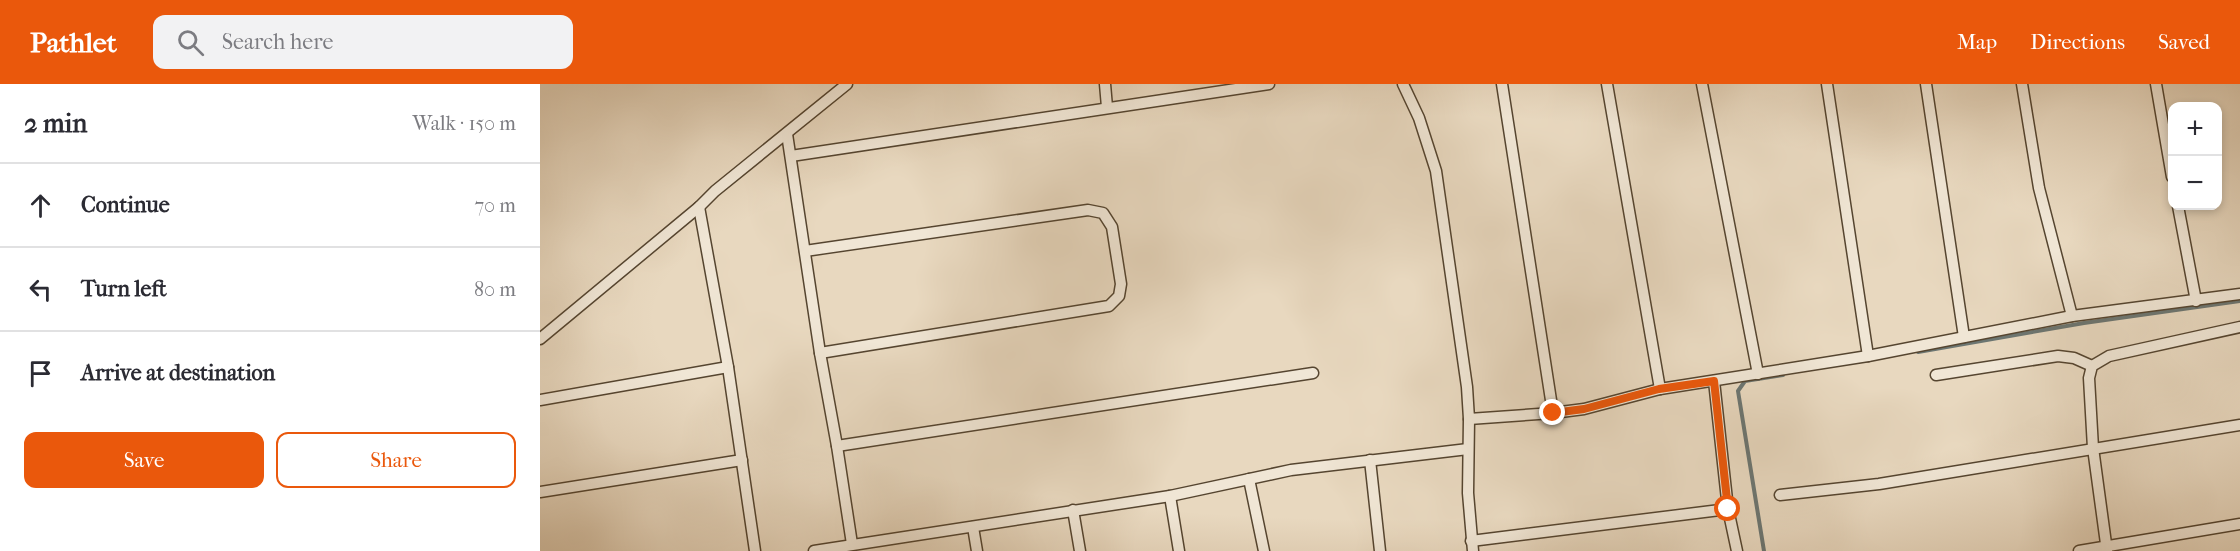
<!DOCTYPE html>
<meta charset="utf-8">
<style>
:root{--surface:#fff;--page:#f2f2f3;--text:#2b2b33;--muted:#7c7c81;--line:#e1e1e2;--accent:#ea580c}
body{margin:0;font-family:"IM FELL French Canon",serif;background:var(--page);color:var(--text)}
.controls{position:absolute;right:18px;top:18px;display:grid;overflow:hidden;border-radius:12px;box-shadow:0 3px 9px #0003}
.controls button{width:54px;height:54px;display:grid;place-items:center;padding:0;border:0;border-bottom:2px solid var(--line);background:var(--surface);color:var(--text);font:30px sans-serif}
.stop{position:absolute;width:18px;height:18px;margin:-14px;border:4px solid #ea580c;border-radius:50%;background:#fff}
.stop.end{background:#ea580c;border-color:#fff;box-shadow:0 2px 6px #0008}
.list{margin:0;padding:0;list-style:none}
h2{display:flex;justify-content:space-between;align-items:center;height:78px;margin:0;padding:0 24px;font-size:26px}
h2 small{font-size:20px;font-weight:400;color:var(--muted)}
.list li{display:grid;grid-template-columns:39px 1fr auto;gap:18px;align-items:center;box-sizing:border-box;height:84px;padding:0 24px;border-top:2px solid var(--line)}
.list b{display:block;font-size:22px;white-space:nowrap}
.list em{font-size:20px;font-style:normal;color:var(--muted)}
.actions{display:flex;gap:12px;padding:18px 24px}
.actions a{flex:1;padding:14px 0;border:2px solid var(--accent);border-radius:12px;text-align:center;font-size:21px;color:var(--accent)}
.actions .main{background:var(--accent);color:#fff}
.icon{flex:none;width:33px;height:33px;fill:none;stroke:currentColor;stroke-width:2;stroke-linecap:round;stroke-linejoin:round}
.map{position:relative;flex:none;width:1700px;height:467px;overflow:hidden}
header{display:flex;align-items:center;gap:36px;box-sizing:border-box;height:84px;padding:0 30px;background:var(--accent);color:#fff}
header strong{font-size:28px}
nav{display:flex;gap:33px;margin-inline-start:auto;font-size:21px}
.search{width:420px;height:54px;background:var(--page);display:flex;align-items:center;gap:15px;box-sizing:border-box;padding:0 21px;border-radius:12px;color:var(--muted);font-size:22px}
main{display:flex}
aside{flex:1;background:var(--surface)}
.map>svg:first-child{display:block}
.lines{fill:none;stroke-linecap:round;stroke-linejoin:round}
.stream{stroke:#6c7672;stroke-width:4}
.street-casing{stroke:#554530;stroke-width:13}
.street{stroke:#f0e6d5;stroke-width:10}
.route{stroke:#ea580c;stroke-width:8}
</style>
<header>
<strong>Pathlet</strong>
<div class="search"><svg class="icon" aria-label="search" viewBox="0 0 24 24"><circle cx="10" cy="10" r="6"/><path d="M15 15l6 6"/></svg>Search here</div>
<nav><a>Map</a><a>Directions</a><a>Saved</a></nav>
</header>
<main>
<aside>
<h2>2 min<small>Walk · 150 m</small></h2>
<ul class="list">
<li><svg class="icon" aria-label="ahead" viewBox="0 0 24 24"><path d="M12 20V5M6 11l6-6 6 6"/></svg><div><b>Continue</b></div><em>70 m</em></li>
<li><svg class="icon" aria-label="left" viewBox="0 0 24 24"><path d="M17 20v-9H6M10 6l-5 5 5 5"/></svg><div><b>Turn left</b></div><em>80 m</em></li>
<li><svg class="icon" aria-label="arrive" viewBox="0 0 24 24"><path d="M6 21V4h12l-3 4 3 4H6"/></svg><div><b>Arrive at destination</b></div></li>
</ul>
<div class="actions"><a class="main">Save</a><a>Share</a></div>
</aside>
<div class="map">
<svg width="1700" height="467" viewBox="0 0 1700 467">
<rect width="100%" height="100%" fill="#e8d8bf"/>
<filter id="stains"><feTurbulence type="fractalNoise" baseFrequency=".00333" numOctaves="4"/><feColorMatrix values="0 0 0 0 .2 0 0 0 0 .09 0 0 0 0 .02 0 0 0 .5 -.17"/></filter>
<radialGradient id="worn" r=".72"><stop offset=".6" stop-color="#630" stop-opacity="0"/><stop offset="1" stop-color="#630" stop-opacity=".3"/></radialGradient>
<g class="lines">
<g class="stream">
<polyline points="1378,268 1544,239 1700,217"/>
<polyline points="1224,467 1198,307 1205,297 1243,291"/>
</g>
<defs>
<g id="street">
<polyline points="565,0 567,23"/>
<polyline points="863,0 879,34 896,87 927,303 929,335 1013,329"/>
<polyline points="962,0 1013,329 1044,325 1120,305 1328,272 1532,232 1700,210"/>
<polyline points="1067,0 1120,305"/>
<polyline points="1162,0 1218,290"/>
<polyline points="1287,0 1328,272"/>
<polyline points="1386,0 1424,253"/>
<polyline points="1482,0 1499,104 1532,232"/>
<polyline points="1616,0 1632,93"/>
<polyline points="247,50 280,269 297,362 312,460"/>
<polyline points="251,72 729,0"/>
<polyline points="1638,122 1656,217"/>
<polyline points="159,123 188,283 215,467"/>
<polyline points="265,167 548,126 563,129 572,143 581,200 579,212 569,222 280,269"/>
<polyline points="0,255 159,123 175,107 307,0"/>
<polyline points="1396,291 1518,272 1534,274 1552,282"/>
<polyline points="1174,297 1188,425 1197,467"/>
<polyline points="0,316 188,283"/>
<polyline points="929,335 928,409 933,467"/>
<polyline points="297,362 773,289"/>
<polyline points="830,376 840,467"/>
<polyline points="709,395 724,467"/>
<polyline points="0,408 202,376"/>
<polyline points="1240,411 1339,400 1700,341"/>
<polyline points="630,412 639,467"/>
<polyline points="533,426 540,467"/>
<polyline points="433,443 437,467"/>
<polyline points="931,457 1188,425"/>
<polyline points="274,467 630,412 751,386 928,365"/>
<polyline points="1539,467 1700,440"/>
<polyline points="1567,467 1553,364 1549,294 1552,282 1569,272 1700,243"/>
</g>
</defs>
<use href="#street" class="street-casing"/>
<use href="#street" class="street"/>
</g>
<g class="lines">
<polyline class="route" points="1013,329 1044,325 1119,305 1174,297 1188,425"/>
</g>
<rect width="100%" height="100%" filter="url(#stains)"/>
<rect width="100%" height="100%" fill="url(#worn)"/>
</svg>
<div class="controls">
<button>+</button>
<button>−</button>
</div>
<div class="stop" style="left:1188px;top:425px"></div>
<div class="stop end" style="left:1013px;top:329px"></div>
</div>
</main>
